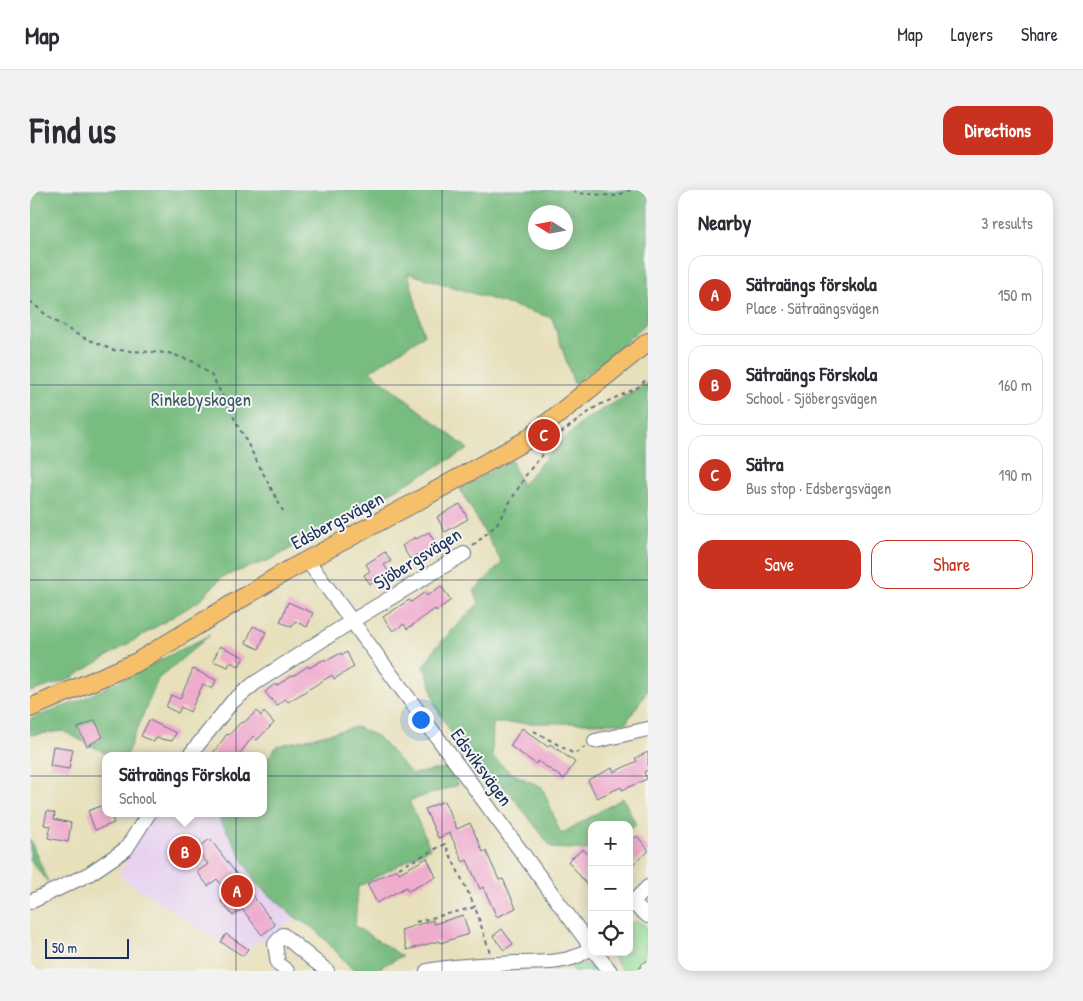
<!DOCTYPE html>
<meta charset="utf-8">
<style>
:root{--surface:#fff;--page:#f2f2f3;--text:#2b2b33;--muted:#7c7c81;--line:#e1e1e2;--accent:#c8321e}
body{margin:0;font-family:"Patrick Hand",sans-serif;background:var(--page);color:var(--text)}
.controls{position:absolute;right:15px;bottom:15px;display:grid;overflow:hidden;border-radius:10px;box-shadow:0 2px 12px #0003}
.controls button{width:45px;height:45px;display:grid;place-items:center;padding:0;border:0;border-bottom:1px solid var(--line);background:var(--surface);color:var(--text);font:25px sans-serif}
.compass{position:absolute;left:498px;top:15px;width:45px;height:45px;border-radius:50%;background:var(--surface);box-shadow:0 2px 12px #0003;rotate:281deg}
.scale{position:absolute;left:15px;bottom:12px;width:84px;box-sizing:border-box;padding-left:5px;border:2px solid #1b2f5e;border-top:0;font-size:14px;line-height:18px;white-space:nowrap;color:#1b2f5e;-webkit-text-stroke:4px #f6f6f2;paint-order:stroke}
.you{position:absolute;left:390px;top:529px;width:18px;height:18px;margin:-12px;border:4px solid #fff;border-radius:50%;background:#1a73e8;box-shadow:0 0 0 8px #1a73e833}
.badge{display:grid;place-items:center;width:32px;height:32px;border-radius:50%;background:var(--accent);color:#fff;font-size:16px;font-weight:700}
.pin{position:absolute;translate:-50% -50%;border:2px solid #fff;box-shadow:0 1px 5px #0006}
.popup{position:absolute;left:72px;top:562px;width:165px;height:65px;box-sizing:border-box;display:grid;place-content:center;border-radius:10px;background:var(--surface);filter:drop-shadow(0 1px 4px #0005);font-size:16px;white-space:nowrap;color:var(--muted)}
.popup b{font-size:19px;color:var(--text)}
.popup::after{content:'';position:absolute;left:50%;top:100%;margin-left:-10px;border:10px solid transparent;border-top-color:var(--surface)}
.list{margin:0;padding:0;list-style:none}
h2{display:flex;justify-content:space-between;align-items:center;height:65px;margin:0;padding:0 20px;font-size:21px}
h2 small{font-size:16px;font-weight:400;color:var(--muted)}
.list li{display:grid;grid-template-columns:32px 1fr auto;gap:15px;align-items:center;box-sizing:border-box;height:80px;margin:0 10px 10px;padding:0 10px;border:1px solid var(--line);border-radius:15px}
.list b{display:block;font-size:19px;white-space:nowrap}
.list p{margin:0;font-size:16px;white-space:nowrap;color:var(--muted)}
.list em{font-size:16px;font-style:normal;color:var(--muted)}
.actions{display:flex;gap:10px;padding:15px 20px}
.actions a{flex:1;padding:11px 0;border:1px solid var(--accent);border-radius:15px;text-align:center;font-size:18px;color:var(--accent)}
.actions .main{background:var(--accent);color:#fff}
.icon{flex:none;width:28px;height:28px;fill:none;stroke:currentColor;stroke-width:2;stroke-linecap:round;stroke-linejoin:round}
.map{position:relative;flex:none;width:618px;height:781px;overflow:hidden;border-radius:15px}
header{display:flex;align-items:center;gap:30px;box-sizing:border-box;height:70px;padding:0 25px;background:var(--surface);border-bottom:1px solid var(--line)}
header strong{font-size:24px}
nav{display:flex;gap:28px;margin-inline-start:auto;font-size:18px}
.intro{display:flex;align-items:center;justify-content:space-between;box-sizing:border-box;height:120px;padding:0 30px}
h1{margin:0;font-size:35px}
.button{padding:12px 22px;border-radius:15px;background:var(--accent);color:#fff;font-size:18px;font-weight:700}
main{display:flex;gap:30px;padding:0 30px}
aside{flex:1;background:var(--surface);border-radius:15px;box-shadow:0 2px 12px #0003}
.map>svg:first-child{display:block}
.built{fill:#e7d2ef}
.green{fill:#95dc97;stroke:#58867a}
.forest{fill:#78bc80;stroke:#4a766f;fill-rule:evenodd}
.building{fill:#efaccd}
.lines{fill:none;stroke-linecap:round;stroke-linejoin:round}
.minor-casing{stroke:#626d7f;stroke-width:16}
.major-casing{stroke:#626d7f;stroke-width:20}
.path{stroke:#626d7f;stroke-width:2;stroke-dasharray:4 4;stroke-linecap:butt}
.minor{stroke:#fff;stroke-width:14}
.major{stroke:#f6c06b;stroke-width:18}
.grid{fill:none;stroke:#1b2f5e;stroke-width:1;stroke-opacity:0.55}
.labels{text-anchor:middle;stroke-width:4;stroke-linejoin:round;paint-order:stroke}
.park-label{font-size:19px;fill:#3a5a6c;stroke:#f6f6f2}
.street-label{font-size:19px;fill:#1b2f5e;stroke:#f6f6f2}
</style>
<header>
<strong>Map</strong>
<nav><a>Map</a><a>Layers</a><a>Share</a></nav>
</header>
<div class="intro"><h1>Find us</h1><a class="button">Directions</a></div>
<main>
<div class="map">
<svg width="618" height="781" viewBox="0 0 618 781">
<rect width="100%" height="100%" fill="#f6f6f2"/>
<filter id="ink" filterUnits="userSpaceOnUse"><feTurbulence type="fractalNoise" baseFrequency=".02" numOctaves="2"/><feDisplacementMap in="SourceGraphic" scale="10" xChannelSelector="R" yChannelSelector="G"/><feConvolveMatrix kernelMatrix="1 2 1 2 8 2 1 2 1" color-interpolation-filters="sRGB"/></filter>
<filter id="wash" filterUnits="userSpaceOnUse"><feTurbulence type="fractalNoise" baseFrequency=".0096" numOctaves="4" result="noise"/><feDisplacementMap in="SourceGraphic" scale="20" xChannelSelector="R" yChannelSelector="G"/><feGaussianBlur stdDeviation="1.12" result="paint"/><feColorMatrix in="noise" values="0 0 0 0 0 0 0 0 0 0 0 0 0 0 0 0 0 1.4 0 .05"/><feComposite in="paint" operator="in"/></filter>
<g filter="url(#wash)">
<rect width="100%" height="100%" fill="#e7e0bb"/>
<polygon class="built" points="123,623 177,623 189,630 196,639 226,693 266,728 252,737 239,748 229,750 221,756 213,766 88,686"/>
<g class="green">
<path d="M607 732C610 733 615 735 617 738 618 748 614 771 611 781H593L580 762H599V733Z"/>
<polygon points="556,774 566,781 543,781 541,775"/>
</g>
<g class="forest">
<path d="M0 0H618V131L585 162 544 194 522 128 378 83 394 145 340 181 438 259 242 369 192 387 169 411 38 490 0 502ZM536 22V52H506V22Z"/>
<polygon points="618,193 618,500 596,533 463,533 462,567 481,583 512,597 531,644 593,608 606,635 599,640 599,635 562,635 562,660 522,658 479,602 437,569 406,517 400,492 394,476 406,457 449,413 444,401 472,373 430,299 481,270 492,295 521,262 553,231"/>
<polygon points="180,445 128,489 96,566 81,566 33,541 0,545 0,529 49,511"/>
<polygon points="326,537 347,546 382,584 417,578 428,595 379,611 400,658 328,697 325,736 372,766 343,781 324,781 285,739 266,728 226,693 196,639 189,630 194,623 234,623 234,573 247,556"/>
<polygon points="0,649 18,692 0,670"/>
</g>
<g id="blocks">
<g class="building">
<polygon points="430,314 438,329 415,342 407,327"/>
<polygon points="399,342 406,355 391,365 390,363 380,369 372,356 385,347 386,349"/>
<polygon points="355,362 361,371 354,375 359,382 340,394 334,385 340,381 336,374"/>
<polygon points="411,396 421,410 406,421 405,419 377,439 374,434 363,441 353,427 379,410 381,412 395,402 397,406"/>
<polygon points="258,412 283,423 277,437 265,431 262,437 250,432"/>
<polygon points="223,436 236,442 229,459 216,453"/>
<polygon points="190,456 214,467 209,476 200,472 198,477 183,471"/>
<polygon points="317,462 324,477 304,489 302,485 258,512 255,509 247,516 235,502 245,494 246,496 262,485 263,486 278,476 279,478 295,469 296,471 311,463 312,465"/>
<polygon points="163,479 186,490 182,499 173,494 160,522 151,517 148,523 136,517 141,505 150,509"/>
<polygon points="227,521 231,526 234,522 244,533 227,550 223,546 208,566 181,566 197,544 199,545 211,532 213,533"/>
<polygon points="65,530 73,547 57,556 48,538"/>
<polygon points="119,530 146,543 142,551 126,548 124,552 111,546"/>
<polygon points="492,538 518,557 520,554 545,572 534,589 508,571 506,574 480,556"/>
<polygon points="23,556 43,559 39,579 20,576"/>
<polygon points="618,562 618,580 614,582 617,589 592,600 591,597 567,608 558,590 582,578 584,582 607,571 605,568"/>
<polygon points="414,611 427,639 440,633 453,662 456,661 469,690 473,689 486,718 467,727 453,697 450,699 437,670 433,672 420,643 408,648 395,619"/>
<polygon points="76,614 76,623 80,623 84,633 65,640 58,621"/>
<polygon points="17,621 25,623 24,629 41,633 38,652 18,648 21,636 14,635"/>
<polygon points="607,646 618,659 618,662 599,677 599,652"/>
<polygon points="180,649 245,735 232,745 212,719 203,726 191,711 199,705 187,689 178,696 167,682 178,674 166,659"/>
<polygon points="553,659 562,669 562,701 538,671"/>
<polygon points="397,668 406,687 378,701 376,697 347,713 337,694 367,679 369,683"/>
<polygon points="433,725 439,744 410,753 409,751 377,760 371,740 403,730 404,734"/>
<polygon points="472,739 483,754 474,760 463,746"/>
<polygon points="196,744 218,759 213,766 191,752"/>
</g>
</g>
</g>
<g filter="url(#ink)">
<use href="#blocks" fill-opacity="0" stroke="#626d7f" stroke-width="1"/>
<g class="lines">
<defs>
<g id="minor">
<polyline points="277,370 562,758"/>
<polyline points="565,551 618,539"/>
<polyline points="159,566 202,512 225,493 322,431 434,364"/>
<polyline points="0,712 59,684 96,659 119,623"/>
<polyline points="602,713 618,726"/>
<polyline points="599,716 618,697"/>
<polyline points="565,762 580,781"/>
<polyline points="257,781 248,774 245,754 253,745 297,781"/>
<path d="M397 781C426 775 457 775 486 773 506 772 526 774 545 767 550 765 556 761 561 757"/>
<polyline points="617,781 618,779"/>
</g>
<polyline id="major" points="0,518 107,472 255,382 382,314 495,251 618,152"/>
</defs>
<use href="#minor" class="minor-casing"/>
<use href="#major" class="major-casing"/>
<g class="path">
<polyline points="544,0 546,3 586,6 600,0"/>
<polyline points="0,111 21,129 50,146 83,160 139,163 164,172 182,186 253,321"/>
<polyline points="443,356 466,335 498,282 532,242 567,216 607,198 618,188"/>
<polyline points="504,541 544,564 555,557"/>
<polyline points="369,678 415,654 445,717"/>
<polyline points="386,732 445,717 460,763"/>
</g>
<use href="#minor" class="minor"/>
<use href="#major" class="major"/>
</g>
</g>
<path class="grid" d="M206 0V781M412 0V781M0 195H618M0 390H618M0 586H618"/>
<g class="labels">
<g class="park-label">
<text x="171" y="216">Rinkebyskogen</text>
</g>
<g class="street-label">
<text transform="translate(307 330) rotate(-28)" y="7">Edsbergsvägen</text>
<text transform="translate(387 368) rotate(-32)" y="7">Sjöbergsvägen</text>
<text transform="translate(452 577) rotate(54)" y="7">Edsviksvägen</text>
</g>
</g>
</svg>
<div class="controls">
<button>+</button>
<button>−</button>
<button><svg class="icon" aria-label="locate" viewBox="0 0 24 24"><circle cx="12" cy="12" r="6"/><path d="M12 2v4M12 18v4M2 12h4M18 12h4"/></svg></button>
</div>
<svg class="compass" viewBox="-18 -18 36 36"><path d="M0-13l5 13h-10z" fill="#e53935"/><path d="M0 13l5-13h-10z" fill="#7c7c81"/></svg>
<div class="scale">50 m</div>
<div class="you"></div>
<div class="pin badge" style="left:207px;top:701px">A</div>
<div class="pin badge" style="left:155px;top:662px">B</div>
<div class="popup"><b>Sätraängs Förskola</b>School</div>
<div class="pin badge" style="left:514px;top:245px">C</div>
</div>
<aside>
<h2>Nearby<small>3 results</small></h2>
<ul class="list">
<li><span class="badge">A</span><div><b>Sätraängs förskola</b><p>Place · Sätraängsvägen</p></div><em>150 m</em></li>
<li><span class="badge">B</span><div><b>Sätraängs Förskola</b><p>School · Sjöbergsvägen</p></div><em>160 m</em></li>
<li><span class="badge">C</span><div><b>Sätra</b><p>Bus stop · Edsbergsvägen</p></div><em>190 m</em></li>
</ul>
<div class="actions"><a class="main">Save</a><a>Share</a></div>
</aside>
</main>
